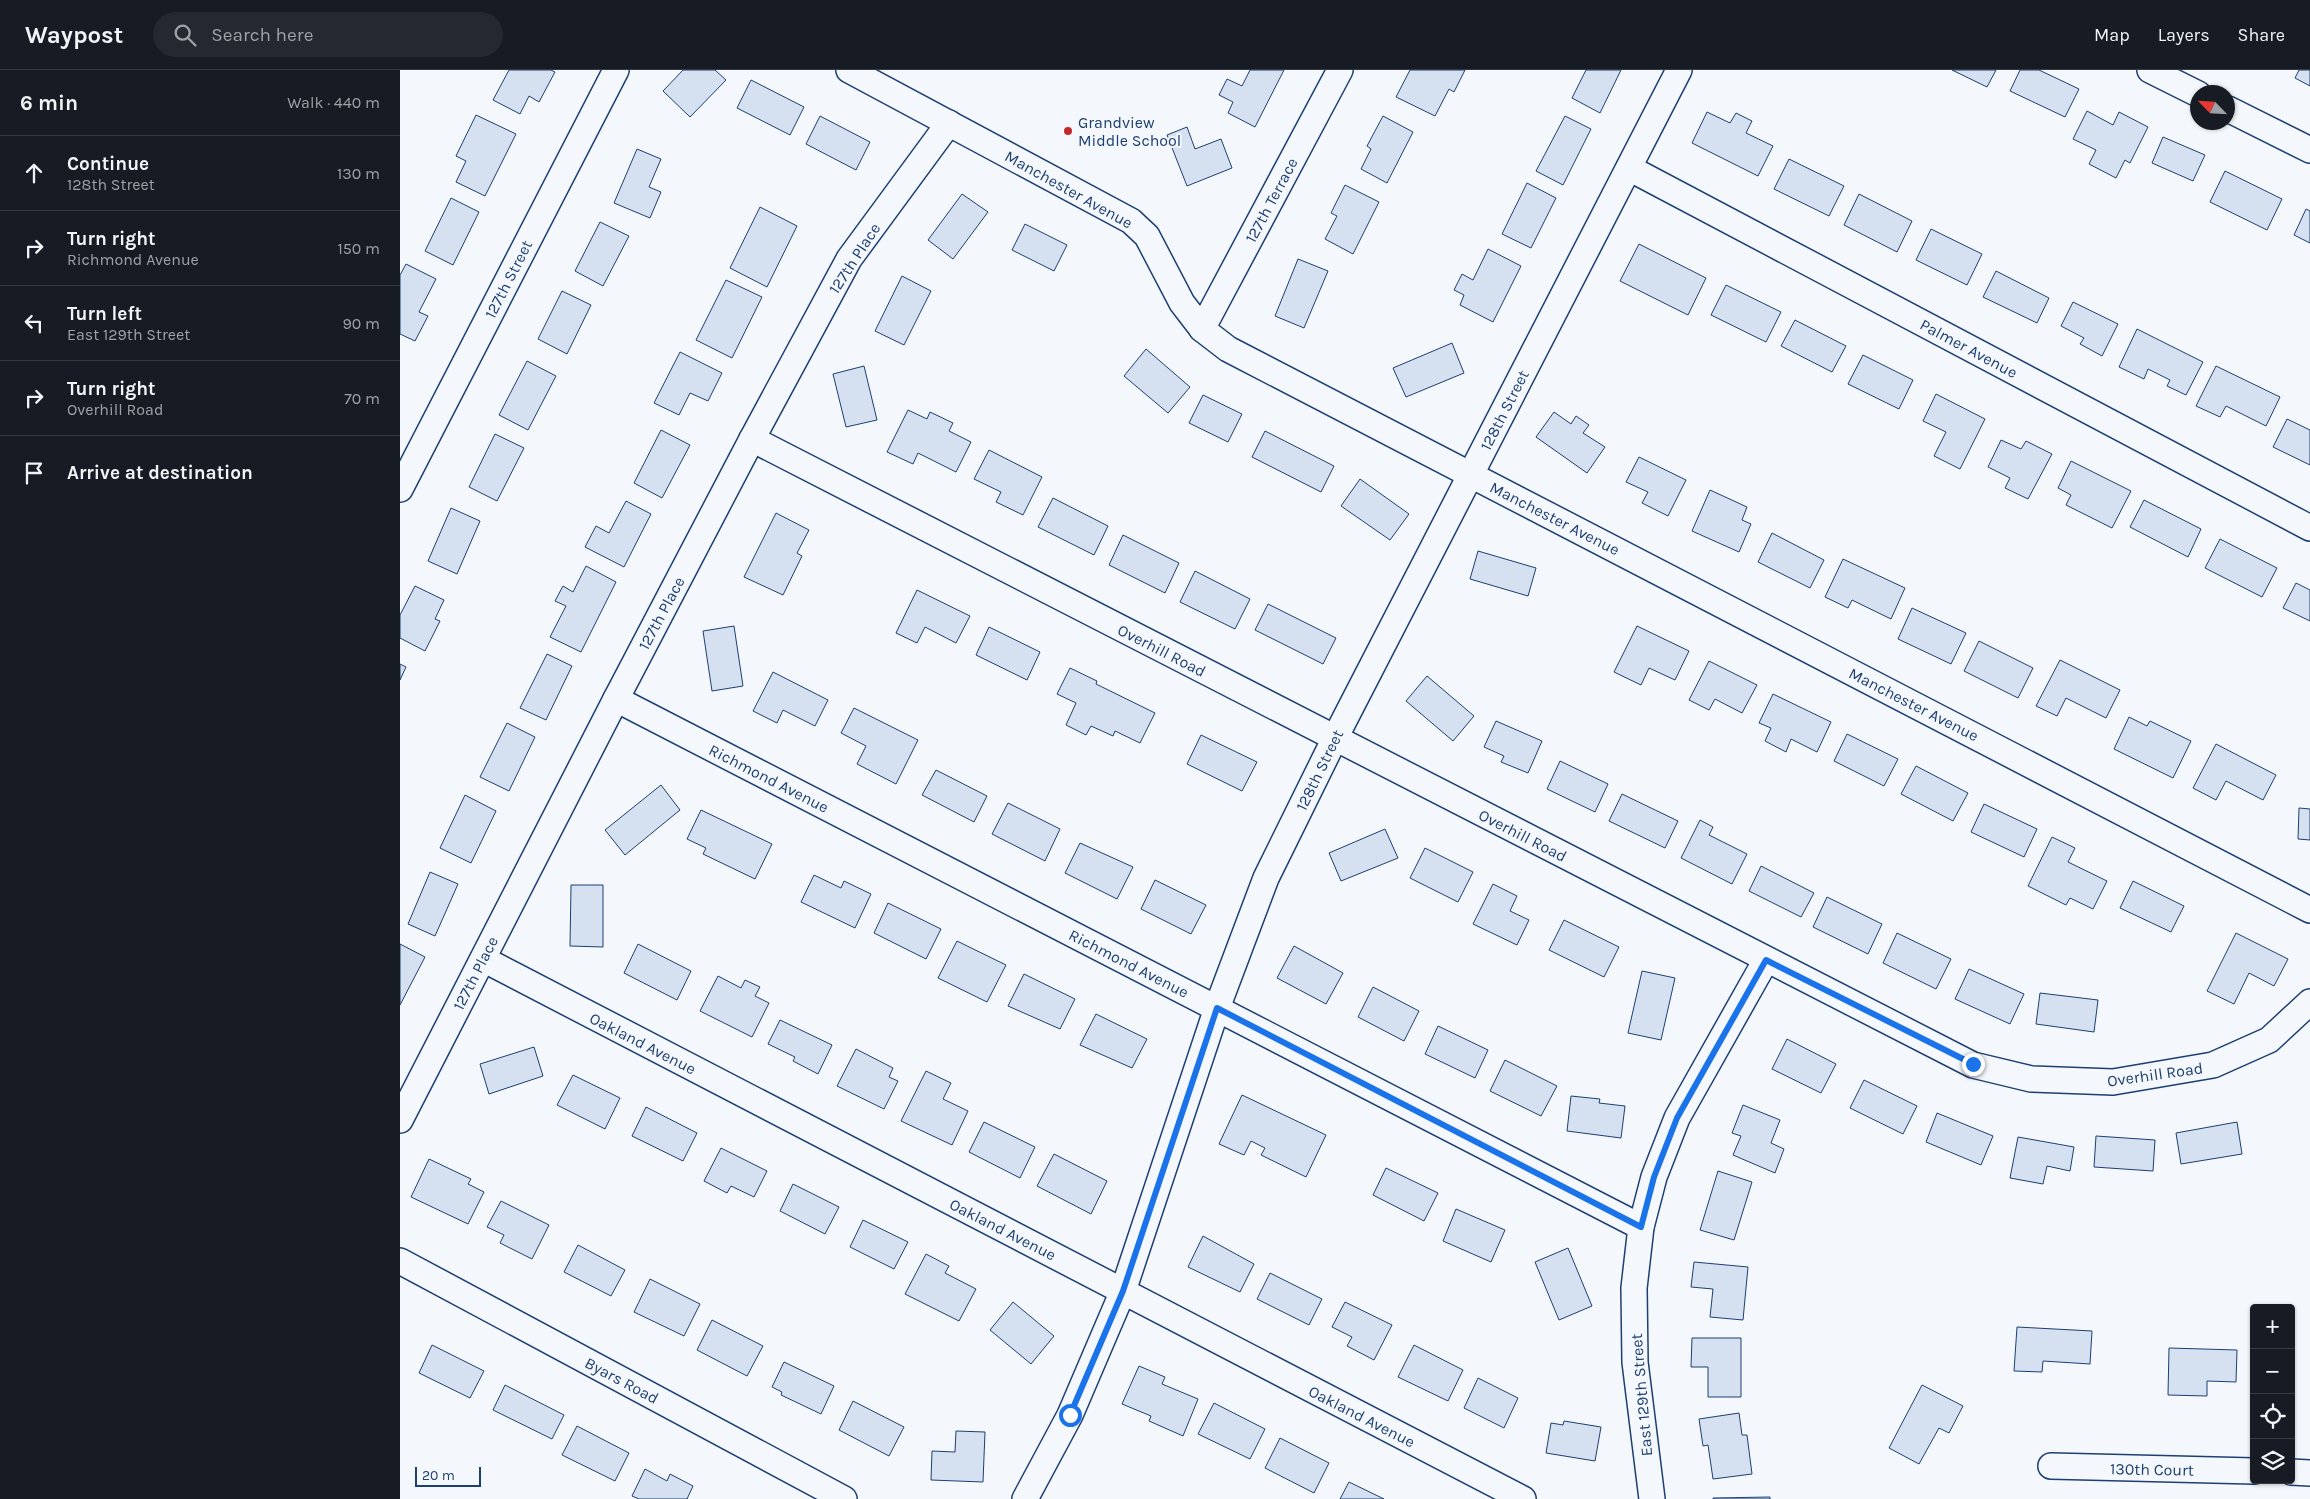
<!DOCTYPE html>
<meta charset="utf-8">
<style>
:root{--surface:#171b24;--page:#242831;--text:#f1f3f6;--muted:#9ea1a6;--line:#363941}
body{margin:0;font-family:Karla,sans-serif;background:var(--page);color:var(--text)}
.controls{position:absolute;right:15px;bottom:15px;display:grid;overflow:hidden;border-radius:5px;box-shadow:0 1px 4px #0004}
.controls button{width:45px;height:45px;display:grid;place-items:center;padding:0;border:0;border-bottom:1px solid var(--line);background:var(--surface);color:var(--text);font:25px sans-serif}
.compass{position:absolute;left:1790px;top:15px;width:45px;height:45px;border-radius:50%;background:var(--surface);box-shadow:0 1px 4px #0004;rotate:295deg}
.scale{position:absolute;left:15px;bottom:12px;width:66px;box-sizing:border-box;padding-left:5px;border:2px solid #1d3f73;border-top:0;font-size:14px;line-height:18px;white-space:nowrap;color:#1d3f73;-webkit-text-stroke:4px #f4f7fb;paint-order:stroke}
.stop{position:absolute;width:15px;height:15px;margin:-11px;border:4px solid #1a73e8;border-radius:50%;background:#fff}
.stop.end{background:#1a73e8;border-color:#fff;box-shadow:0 1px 5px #0008}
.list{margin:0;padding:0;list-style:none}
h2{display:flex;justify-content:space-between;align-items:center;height:65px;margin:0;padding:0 20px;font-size:21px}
h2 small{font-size:16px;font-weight:400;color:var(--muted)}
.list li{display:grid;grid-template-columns:32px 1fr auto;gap:15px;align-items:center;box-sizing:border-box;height:75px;padding:0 20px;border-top:1px solid var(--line)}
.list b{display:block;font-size:19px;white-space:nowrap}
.list p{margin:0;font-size:16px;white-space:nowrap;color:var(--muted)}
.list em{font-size:16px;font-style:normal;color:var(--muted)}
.icon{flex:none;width:28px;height:28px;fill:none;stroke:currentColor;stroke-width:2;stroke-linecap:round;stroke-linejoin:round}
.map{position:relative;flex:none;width:1910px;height:1429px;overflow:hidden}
header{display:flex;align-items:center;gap:30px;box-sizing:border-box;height:70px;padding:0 25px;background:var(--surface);border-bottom:1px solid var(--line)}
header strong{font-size:24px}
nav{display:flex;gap:28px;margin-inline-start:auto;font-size:18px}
.search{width:350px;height:45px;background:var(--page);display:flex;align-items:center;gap:12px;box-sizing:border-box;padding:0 18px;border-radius:28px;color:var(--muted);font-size:19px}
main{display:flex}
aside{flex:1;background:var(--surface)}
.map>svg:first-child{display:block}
.building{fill:#d5e0f0;stroke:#1d3f73}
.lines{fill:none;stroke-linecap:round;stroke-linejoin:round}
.minor-casing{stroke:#1d3f73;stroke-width:28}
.minor{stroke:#f4f7fb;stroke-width:25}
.route{stroke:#1a73e8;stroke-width:6}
.poi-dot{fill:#c62828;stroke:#f4f7fb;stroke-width:2}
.labels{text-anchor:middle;stroke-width:4;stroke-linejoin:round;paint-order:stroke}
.poi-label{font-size:16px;fill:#1d3f73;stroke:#f4f7fb;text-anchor:start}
.street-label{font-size:16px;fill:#1d3f73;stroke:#f4f7fb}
</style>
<header>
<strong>Waypost</strong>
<div class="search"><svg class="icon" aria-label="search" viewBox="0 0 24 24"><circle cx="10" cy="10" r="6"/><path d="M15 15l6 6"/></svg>Search here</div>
<nav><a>Map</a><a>Layers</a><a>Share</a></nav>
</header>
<main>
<aside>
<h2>6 min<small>Walk · 440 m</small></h2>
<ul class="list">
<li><svg class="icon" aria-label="ahead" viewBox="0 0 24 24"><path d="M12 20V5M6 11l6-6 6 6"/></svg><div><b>Continue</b><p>128th Street</p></div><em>130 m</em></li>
<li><svg class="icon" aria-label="right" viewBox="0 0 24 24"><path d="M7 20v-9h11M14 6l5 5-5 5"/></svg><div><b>Turn right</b><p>Richmond Avenue</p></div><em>150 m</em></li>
<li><svg class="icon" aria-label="left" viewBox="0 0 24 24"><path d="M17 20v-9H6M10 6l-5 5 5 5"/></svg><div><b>Turn left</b><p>East 129th Street</p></div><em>90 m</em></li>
<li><svg class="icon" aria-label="right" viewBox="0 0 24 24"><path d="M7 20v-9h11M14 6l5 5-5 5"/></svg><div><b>Turn right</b><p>Overhill Road</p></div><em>70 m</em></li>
<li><svg class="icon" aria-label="arrive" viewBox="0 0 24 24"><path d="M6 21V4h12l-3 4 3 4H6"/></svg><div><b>Arrive at destination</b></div></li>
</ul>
</aside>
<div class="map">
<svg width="1910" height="1429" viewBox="0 0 1910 1429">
<rect width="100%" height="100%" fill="#f4f7fb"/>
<g class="building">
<polygon points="109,0 151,0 155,2 139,32 129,26 120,44 93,30"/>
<polygon points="283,0 315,0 326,10 290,47 263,21"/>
<polygon points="850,0 884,0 855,57 828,43 833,32 819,25 827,9 842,16"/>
<polygon points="1010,0 1065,0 1054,22 1049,19 1035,46 996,27"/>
<polygon points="1186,0 1221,0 1200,43 1172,28"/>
<polygon points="1552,0 1596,0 1587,17"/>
<polygon points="1620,0 1639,0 1679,19 1665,47 1610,21"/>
<polygon points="1899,0 1910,0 1910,16 1895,8"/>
<polygon points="351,10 404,37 390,65 337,38"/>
<polygon points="1687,41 1713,55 1719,42 1748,57 1730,93 1725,90 1716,108 1689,94 1696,80 1673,69"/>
<polygon points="1307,42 1330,53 1336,43 1352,51 1346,63 1373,76 1358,106 1292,73"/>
<polygon points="76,45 116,64 85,126 56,112 66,91 56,86"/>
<polygon points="420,46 470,72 456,100 406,74"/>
<polygon points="983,46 1013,62 987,113 961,99 971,79 967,76"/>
<polygon points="1165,46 1191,59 1163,115 1136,101"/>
<polygon points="787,57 795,79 821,69 832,98 787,116 767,65"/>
<polygon points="1763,67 1805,85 1793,111 1752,93"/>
<polygon points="237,79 261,89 249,117 261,122 250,148 214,133"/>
<polygon points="1389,89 1444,116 1429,146 1374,119"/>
<polygon points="1825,101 1882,129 1867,160 1810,132"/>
<polygon points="1127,113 1156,128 1131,178 1102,164"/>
<polygon points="945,115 979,132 953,184 925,169 937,146 931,143"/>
<polygon points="562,124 588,142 553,189 528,170"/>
<polygon points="1459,124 1512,151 1497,182 1444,155"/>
<polygon points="51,128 79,142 53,195 25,181"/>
<polygon points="360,137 397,156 367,217 330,198"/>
<polygon points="1906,139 1910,141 1910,173 1894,165"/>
<polygon points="200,152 229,166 203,216 175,201"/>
<polygon points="625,154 667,175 654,201 612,180"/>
<polygon points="1531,159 1582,184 1567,215 1516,190"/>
<polygon points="1239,174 1306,208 1288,245 1220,211"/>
<polygon points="1088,179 1121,196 1093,252 1060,235 1064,225 1054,220 1062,204 1073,210"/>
<polygon points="898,189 928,201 904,258 875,246"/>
<polygon points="6,194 36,209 19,242 28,246 15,271 0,264 0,205"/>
<polygon points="1596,201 1649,228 1637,253 1583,227"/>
<polygon points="502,206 531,221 504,275 475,261"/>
<polygon points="326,210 362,227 332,288 296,270"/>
<polygon points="1326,215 1381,242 1366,272 1311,245"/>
<polygon points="162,221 191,235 167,284 138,269"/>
<polygon points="1673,232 1718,254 1702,286 1680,274 1684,268 1661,256"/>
<polygon points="1395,250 1446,276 1432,302 1381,276"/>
<polygon points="1737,259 1803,292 1786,325 1767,316 1770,310 1748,299 1744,309 1719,297"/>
<polygon points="1052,273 1064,303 1006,327 993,298"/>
<polygon points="746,279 790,317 768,343 724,306"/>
<polygon points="280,282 322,303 308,331 290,323 279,345 254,333"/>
<polygon points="1463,285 1513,310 1499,339 1448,314"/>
<polygon points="127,291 156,306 128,360 99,345"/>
<polygon points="464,296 477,350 446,357 433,304"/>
<polygon points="1816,296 1880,327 1866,356 1826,336 1820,347 1796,336"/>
<polygon points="1536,324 1585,349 1560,399 1534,386 1546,362 1523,351"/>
<polygon points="803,325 842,344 828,372 789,353"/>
<polygon points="508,340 527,349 530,342 553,353 549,361 571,372 556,402 518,383 513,394 487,382"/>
<polygon points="1154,342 1171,354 1176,346 1189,355 1183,363 1205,377 1187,403 1136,367"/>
<polygon points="1887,349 1910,360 1910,395 1873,377"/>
<polygon points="261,360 290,375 262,428 234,413"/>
<polygon points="865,361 934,396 921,422 852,387"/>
<polygon points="95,364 124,378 97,431 69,417"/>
<polygon points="1601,370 1621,379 1626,371 1652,384 1628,429 1605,418 1610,408 1588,397"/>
<polygon points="589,380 642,407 623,445 596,432 601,422 574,409"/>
<polygon points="1239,387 1286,410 1268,446 1242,433 1248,422 1226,412"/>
<polygon points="1671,391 1731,421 1712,458 1666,435 1671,425 1658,418"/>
<polygon points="960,409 1009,444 990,470 941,436"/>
<polygon points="1310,420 1347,437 1342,450 1351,454 1339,482 1292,461"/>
<polygon points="653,428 708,456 694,485 638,457"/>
<polygon points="1744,430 1801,459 1788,487 1730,457"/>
<polygon points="226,431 251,444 224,497 185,477 196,456 209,463"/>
<polygon points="51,438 80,451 57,504 28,491"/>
<polygon points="376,443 409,460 397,483 402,486 383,525 344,507"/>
<polygon points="1372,463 1424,490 1410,518 1358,492"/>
<polygon points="723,465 779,493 765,523 709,495"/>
<polygon points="1820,469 1877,498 1862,527 1805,498"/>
<polygon points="1078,481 1136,498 1128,526 1070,509"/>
<polygon points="1443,489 1505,518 1491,549 1452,530 1448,538 1425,527"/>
<polygon points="186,496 216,512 181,582 150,567 166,536 155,531 163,516 173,522"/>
<polygon points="795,501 850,529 835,559 780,532"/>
<polygon points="1896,513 1910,520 1910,551 1883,538"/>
<polygon points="15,516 44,530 35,549 40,551 25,581 0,568 0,545"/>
<polygon points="517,520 570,546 556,573 525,557 517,573 496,563"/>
<polygon points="868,534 936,568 923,594 855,560"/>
<polygon points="1512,538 1566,563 1551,594 1498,569"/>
<polygon points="334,556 343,616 312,621 303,561"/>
<polygon points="1237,556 1289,581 1275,610 1249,598 1241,615 1214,602"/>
<polygon points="589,557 640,582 627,610 576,585"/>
<polygon points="1579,571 1633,598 1618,628 1564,601"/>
<polygon points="147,584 172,596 146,650 120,638"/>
<polygon points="1660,590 1720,620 1706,648 1666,628 1657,646 1636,636"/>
<polygon points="1309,591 1357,615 1342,643 1315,629 1309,640 1289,630"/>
<polygon points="0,594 6,597 0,610"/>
<polygon points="670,598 697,611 696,614 755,643 740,673 715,661 713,666 691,656 686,665 666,655 676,633 657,624"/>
<polygon points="373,602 428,630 415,656 383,640 377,653 353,641"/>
<polygon points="1027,606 1074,646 1053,671 1006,631"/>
<polygon points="1373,624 1431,652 1417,682 1391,669 1386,682 1365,671 1371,658 1359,653"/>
<polygon points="454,638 518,670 496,714 457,694 466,676 441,663"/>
<polygon points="1729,647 1747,656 1750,651 1791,671 1773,708 1714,679"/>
<polygon points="1096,651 1142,671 1128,703 1101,692 1104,686 1084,677"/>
<polygon points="107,653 135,667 109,721 80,707"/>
<polygon points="1447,664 1498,689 1484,716 1434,691"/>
<polygon points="801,665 857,692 842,721 787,694"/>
<polygon points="1816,674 1876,705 1863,730 1826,711 1816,730 1793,718"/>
<polygon points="1160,691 1208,714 1195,742 1147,719"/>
<polygon points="1516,696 1568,723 1553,751 1501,724"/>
<polygon points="536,700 587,726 574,752 522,725"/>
<polygon points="261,715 280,740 225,785 205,760"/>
<polygon points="1222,724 1278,751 1265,778 1209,751"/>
<polygon points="65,725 96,741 71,793 40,778"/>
<polygon points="608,733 660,759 645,791 592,764"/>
<polygon points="1584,734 1637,759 1624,787 1571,762"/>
<polygon points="1899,738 1910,739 1910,770 1898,769"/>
<polygon points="301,740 372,774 355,809 303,784 306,778 287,769"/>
<polygon points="1300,750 1313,757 1309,765 1347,784 1332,814 1281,788"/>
<polygon points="985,759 998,788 941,811 929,783"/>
<polygon points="1652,767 1675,778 1668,792 1707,811 1693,839 1670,828 1666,835 1628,816"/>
<polygon points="680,773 733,797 717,829 665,803"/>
<polygon points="1025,778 1073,802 1058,832 1010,808"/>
<polygon points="1361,796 1414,823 1401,847 1349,821"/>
<polygon points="30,802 58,814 35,866 8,854"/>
<polygon points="414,805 441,818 444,811 471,824 455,858 401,832"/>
<polygon points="755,810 806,835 791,864 741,839"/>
<polygon points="1733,811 1784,836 1771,862 1720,838"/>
<polygon points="1093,814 1117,826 1110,841 1129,850 1117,875 1073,854"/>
<polygon points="171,815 203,815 203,877 170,876"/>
<polygon points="1427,827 1482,854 1468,884 1413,857"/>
<polygon points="488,833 541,859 526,889 474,863"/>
<polygon points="1164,850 1219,877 1204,907 1149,880"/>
<polygon points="1497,863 1551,889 1536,919 1483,893"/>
<polygon points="1836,863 1888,889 1874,916 1849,903 1834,934 1807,921"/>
<polygon points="557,871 606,895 587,932 538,908"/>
<polygon points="0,874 25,887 0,935"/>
<polygon points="238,874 291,901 277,930 224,903"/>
<polygon points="894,876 943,903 926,934 877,908"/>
<polygon points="1569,899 1624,924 1610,954 1555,929"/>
<polygon points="1242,901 1275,908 1261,970 1228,963"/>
<polygon points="624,904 675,929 660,959 608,936"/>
<polygon points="318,906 341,918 345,910 360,917 355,926 369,933 352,967 300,941"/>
<polygon points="973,917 1019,941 1004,971 958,947"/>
<polygon points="1640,923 1698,930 1694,962 1636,954"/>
<polygon points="696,944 747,969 732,998 680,975"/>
<polygon points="380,950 432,975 418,1004 393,991 395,987 368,974"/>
<polygon points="1038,956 1088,980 1075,1008 1025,984"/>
<polygon points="1387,969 1436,994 1421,1023 1372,999"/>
<polygon points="134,977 143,1006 89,1024 80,994"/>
<polygon points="456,979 493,998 489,1007 498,1011 484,1039 437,1016"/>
<polygon points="1105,990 1157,1016 1141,1046 1090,1021"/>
<polygon points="526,1001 551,1013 543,1029 568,1041 552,1075 501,1051"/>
<polygon points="173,1005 220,1028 205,1059 157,1035"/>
<polygon points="1464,1010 1517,1036 1503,1064 1450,1038"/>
<polygon points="842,1025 926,1065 906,1107 861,1085 865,1078 851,1071 844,1085 819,1074"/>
<polygon points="1171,1026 1200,1029 1199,1033 1225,1036 1221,1068 1167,1061"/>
<polygon points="1343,1035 1380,1050 1371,1073 1384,1079 1375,1103 1333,1085 1341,1066 1332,1063"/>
<polygon points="246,1037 297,1063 283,1091 232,1066"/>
<polygon points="1537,1043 1593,1066 1581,1095 1526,1072"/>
<polygon points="584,1052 635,1077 620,1108 569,1082"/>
<polygon points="1837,1052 1842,1084 1781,1094 1776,1063"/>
<polygon points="1696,1066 1755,1070 1753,1101 1694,1097"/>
<polygon points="1618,1067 1674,1077 1670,1101 1647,1096 1643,1114 1610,1108"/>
<polygon points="321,1078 367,1101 354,1127 331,1116 327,1123 304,1111"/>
<polygon points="654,1084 707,1111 691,1144 637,1116"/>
<polygon points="29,1089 71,1109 68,1114 84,1122 68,1154 11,1127"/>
<polygon points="986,1098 1038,1123 1024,1151 973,1125"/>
<polygon points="1318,1101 1352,1112 1334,1170 1300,1160"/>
<polygon points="393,1114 439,1137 425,1164 380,1141"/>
<polygon points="101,1131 149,1155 132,1189 100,1173 104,1165 87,1157"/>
<polygon points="1056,1139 1105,1160 1091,1192 1043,1171"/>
<polygon points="463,1150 508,1172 494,1199 450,1177"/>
<polygon points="803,1166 854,1194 840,1222 788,1197"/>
<polygon points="178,1175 225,1200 211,1226 164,1202"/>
<polygon points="1168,1178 1192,1236 1159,1250 1135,1192"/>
<polygon points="526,1184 549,1196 545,1203 576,1219 559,1251 505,1224"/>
<polygon points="1294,1192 1348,1197 1343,1250 1310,1247 1313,1219 1291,1217"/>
<polygon points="870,1203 922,1229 909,1255 857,1229"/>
<polygon points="250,1209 300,1234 284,1266 234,1242"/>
<polygon points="613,1232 654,1266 631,1294 590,1260"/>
<polygon points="945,1232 992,1255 974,1290 947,1276 952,1267 932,1257"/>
<polygon points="312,1250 363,1276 347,1306 297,1280"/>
<polygon points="1617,1257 1692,1261 1690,1294 1643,1291 1642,1302 1614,1301"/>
<polygon points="1292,1268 1341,1268 1341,1327 1308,1327 1308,1297 1291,1297"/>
<polygon points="32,1275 84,1301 70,1328 19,1303"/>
<polygon points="1014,1275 1063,1300 1048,1331 998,1307"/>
<polygon points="1769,1278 1837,1280 1836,1312 1807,1311 1807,1326 1768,1325"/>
<polygon points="384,1292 434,1316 421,1344 381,1325 382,1322 372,1317"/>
<polygon points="739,1296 765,1307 762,1314 798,1329 783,1366 749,1351 751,1346 722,1334"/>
<polygon points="1078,1308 1118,1328 1104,1358 1064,1338"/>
<polygon points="105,1315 164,1345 152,1369 93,1340"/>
<polygon points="1522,1315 1563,1336 1549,1363 1539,1358 1519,1394 1489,1378"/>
<polygon points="453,1331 504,1357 489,1386 439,1360"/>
<polygon points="814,1333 865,1359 850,1389 798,1364"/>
<polygon points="1339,1343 1342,1365 1347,1365 1352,1404 1313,1409 1308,1375 1303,1376 1299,1349"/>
<polygon points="1164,1351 1201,1357 1195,1391 1146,1383 1151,1353 1163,1355"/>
<polygon points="177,1356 229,1383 215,1411 162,1385"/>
<polygon points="556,1361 585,1362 583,1412 531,1410 532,1381 555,1382"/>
<polygon points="880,1368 929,1393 914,1423 865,1398"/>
<polygon points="245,1399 267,1411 270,1404 293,1416 287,1429 239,1429 232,1426"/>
<polygon points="949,1412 984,1429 940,1429"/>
<polygon points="1370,1427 1370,1429 1313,1429 1313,1428"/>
</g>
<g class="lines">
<defs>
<g id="minor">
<polyline points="449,0 731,151 747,166 782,233 802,259 828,279 1910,840"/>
<polyline points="1750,0 1798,24"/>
<polyline points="1828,39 1910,80"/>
<polyline points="1229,98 1910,458"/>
<polyline points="802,259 940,0"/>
<polyline points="352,369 1573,995 1631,1009 1713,1012 1813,995 1869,970 1910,932"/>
<polyline points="0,419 216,0"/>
<polyline points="216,629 1241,1157"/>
<polyline points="83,889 1123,1429"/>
<polyline points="0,1050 216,629 352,369 449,189 549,53"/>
<polyline points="0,1191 444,1429"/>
<polyline points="1651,1396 1854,1401"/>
<polyline points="1891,1402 1910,1403"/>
<polyline points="625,1429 670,1345 723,1221 817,938 866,808 935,668 1279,0"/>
<polyline points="1252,1429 1235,1292 1234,1218 1241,1157 1254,1107 1277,1048 1366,890"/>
</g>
</defs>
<use href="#minor" class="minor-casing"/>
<use href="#minor" class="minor"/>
</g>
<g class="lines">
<polyline class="route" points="670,1345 723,1221 817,938 1241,1157 1254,1107 1277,1048 1366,890 1573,994"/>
</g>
<circle class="poi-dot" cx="668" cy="61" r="5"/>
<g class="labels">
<g class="poi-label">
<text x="678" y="58">Grandview<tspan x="678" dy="18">Middle School</tspan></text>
</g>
<g class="street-label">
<text transform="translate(669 119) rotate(29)" y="6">Manchester Avenue</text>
<text transform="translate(871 130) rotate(-62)" y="6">127th Terrace</text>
<text transform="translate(454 188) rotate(-57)" y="6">127th Place</text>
<text transform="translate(108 209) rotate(-63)" y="6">127th Street</text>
<text transform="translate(1569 278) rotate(28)" y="6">Palmer Avenue</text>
<text transform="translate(1104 340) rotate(-63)" y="6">128th Street</text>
<text transform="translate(1155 448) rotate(27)" y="6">Manchester Avenue</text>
<text transform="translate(261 543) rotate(-62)" y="6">127th Place</text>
<text transform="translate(762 580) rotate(27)" y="6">Overhill Road</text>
<text transform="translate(1514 634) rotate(27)" y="6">Manchester Avenue</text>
<text transform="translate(919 700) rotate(-64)" y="6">128th Street</text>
<text transform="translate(369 708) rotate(27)" y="6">Richmond Avenue</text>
<text transform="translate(1123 765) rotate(27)" y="6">Overhill Road</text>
<text transform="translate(729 893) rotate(27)" y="6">Richmond Avenue</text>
<text transform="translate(75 903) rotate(-63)" y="6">127th Place</text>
<text transform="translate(243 973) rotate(27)" y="6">Oakland Avenue</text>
<text transform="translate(1755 1004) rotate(-8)" y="6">Overhill Road</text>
<text transform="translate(603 1159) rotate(27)" y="6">Oakland Avenue</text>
<text transform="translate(222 1310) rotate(28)" y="6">Byars Road</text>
<text transform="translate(1241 1325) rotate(-95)" y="6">East 129th Street</text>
<text transform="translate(962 1346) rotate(27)" y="6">Oakland Avenue</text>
<text transform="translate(1752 1399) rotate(1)" y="6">130th Court</text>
</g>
</g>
</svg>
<div class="controls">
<button>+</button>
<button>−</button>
<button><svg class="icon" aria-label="locate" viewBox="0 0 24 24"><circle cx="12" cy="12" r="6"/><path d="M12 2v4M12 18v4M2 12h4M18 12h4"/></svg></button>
<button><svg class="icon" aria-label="layers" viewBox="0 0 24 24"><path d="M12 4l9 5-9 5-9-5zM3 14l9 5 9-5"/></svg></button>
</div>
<svg class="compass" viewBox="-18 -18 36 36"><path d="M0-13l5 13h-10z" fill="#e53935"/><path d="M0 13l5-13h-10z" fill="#9ea1a6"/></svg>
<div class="scale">20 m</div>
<div class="stop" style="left:670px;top:1345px"></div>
<div class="stop end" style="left:1573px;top:994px"></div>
</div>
</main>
